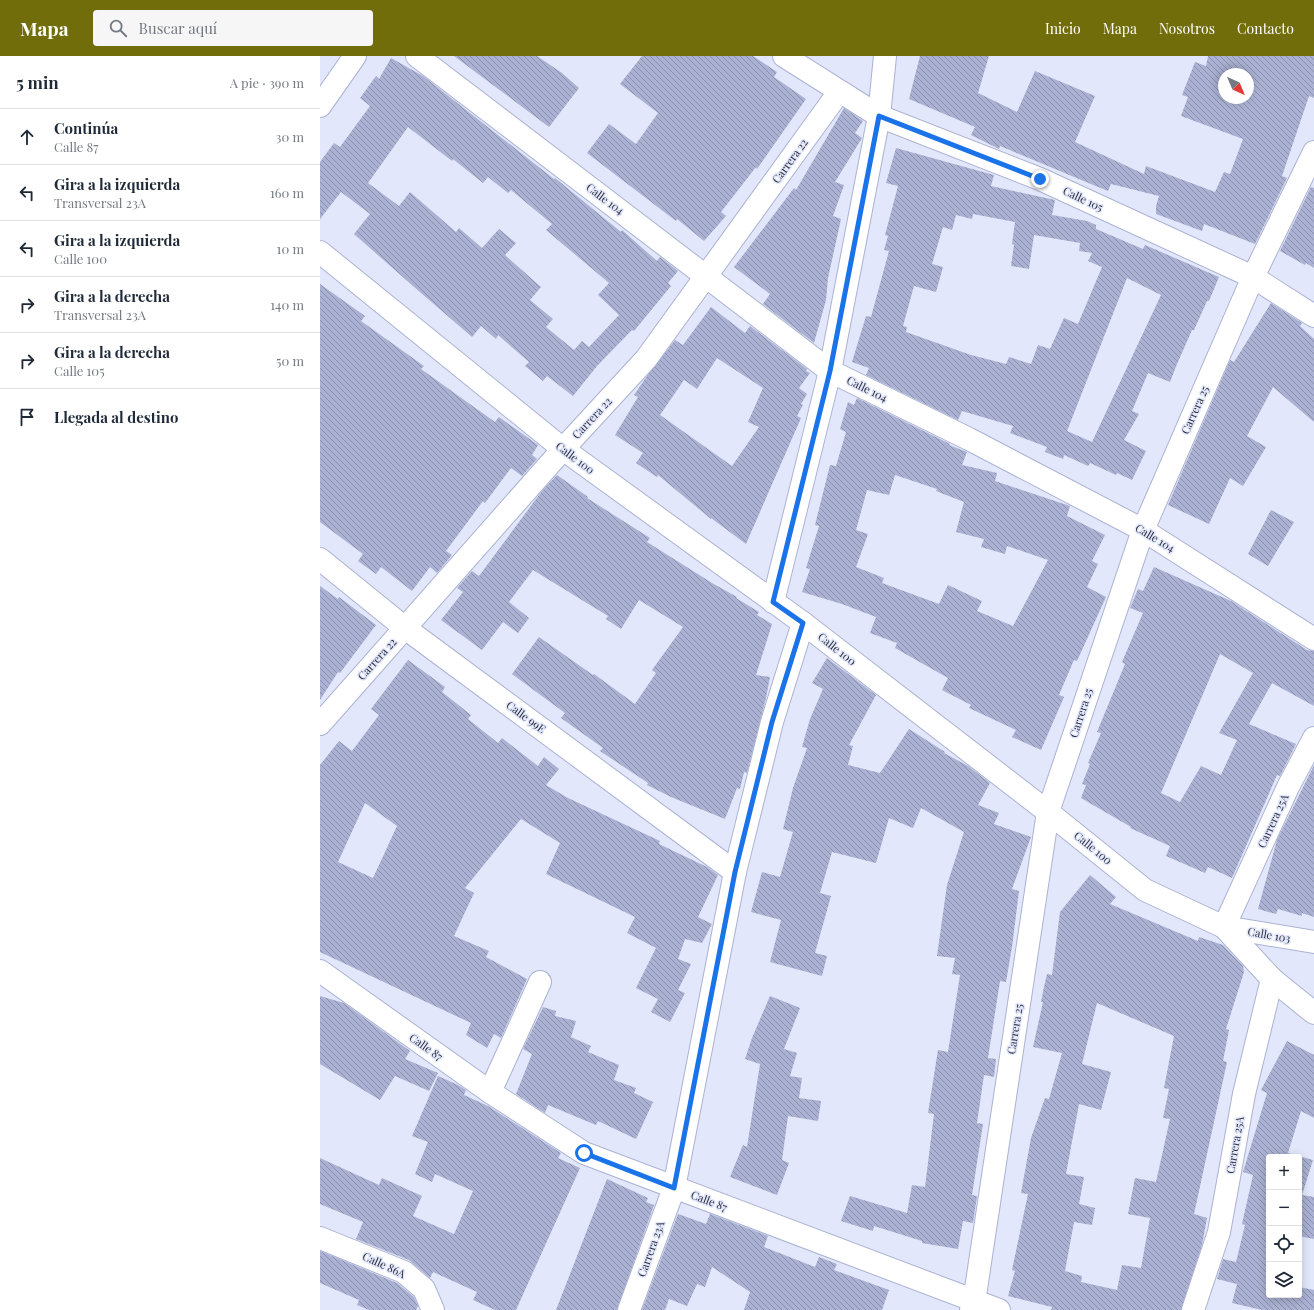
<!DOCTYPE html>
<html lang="es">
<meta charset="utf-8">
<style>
:root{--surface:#fff;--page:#f6f6f7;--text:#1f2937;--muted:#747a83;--line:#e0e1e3;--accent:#726d0b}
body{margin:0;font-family:"Playfair Display",serif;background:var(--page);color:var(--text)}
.controls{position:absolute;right:12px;bottom:12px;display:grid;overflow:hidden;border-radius:4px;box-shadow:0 2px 10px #0003}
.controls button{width:36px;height:36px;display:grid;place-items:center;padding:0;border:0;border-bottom:1px solid var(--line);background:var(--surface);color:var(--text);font:20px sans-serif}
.compass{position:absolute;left:898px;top:12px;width:36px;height:36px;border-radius:50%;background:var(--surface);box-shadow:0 2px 10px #0003;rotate:136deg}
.stop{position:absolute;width:12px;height:12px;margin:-9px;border:3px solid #1a73e8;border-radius:50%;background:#fff}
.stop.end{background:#1a73e8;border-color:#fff;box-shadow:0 1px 4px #0008}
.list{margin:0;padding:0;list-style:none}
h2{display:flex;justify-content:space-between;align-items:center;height:52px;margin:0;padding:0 16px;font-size:17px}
h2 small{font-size:13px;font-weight:400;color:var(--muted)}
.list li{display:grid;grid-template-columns:26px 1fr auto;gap:12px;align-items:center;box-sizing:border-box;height:56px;padding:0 16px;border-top:1px solid var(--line)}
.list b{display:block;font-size:15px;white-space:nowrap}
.list p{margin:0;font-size:13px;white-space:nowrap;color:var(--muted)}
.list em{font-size:13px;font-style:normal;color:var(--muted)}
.icon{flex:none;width:22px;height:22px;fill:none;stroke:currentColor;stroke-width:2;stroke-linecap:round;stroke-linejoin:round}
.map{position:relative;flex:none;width:994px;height:1254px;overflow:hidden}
header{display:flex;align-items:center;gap:24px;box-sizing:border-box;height:56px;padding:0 20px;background:var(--accent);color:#fff}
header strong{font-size:19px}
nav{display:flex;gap:22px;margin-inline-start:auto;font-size:14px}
.search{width:280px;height:36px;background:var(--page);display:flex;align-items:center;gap:10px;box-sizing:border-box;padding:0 14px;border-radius:4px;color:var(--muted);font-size:15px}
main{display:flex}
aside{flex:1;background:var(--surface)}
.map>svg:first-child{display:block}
.building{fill:url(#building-back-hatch);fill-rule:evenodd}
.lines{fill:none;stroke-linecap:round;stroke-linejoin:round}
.minor-casing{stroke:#abb2d3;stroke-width:24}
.minor{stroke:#fff;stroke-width:22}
.route{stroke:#1a73e8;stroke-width:5}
.labels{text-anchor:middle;stroke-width:3;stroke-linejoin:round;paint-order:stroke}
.street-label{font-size:11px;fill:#2a2d3a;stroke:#e2e7fb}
</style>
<header>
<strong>Mapa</strong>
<div class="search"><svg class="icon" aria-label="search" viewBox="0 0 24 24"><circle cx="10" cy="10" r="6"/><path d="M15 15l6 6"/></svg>Buscar aquí</div>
<nav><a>Inicio</a><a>Mapa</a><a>Nosotros</a><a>Contacto</a></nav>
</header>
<main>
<aside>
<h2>5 min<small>A pie · 390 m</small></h2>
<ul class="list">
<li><svg class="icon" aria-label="ahead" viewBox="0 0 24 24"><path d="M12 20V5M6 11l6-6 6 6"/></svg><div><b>Continúa</b><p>Calle 87</p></div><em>30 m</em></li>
<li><svg class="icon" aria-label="left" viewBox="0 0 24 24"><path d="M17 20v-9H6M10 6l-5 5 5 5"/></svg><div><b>Gira a la izquierda</b><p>Transversal 23A</p></div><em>160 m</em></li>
<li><svg class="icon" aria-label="left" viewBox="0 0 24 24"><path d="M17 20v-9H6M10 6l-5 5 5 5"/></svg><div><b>Gira a la izquierda</b><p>Calle 100</p></div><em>10 m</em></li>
<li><svg class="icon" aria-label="right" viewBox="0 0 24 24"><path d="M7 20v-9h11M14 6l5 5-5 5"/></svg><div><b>Gira a la derecha</b><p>Transversal 23A</p></div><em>140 m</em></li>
<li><svg class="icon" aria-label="right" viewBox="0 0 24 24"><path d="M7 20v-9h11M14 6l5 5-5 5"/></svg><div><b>Gira a la derecha</b><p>Calle 105</p></div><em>50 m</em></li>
<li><svg class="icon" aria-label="arrive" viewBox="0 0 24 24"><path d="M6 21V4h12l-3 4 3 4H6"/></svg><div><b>Llegada al destino</b></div></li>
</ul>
</aside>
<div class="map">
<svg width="994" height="1254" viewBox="0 0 994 1254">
<defs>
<pattern id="building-back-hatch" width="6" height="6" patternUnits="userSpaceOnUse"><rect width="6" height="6" fill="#aab1d2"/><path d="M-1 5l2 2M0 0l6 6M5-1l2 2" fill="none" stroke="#8b90ab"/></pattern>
</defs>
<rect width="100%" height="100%" fill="#e2e7fb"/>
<g class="building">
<polygon points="134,0 217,0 242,17 259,32 229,71"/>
<polygon points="322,0 433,0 457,16 454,21 486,43 437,113 436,111 401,156 406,160 384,185 357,163 356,165 267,97 289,68 316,88 338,57 300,28"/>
<path d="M600 0H669L658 37 697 56 715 15 775 40 755 86 824 118 826 110 895 136 904 116 910 118 923 83 861 60 868 41 862 39 875 6 886 10 888 0H994V42L989 40 962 120 967 122 935 188 884 168 882 175 836 158V150L839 140 791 128 788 135 783 133 680 90 679 93 651 79 655 71 589 43ZM904 18H928V42H904Z"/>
<path d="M71 2 103 20 234 123 235 122 301 176 302 174 337 205 340 201 358 215 348 227 351 230 314 275 312 274 277 310 253 340 227 320 223 325 205 310 209 306 178 279 176 283 161 270 152 281 93 230 34 178 50 158 21 136 0 163V106L14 87 20 91 50 50 40 42 56 20 59 23ZM88 71 132 105 133 103 163 127 168 121 188 137 191 134 232 168 226 174 289 227 278 239 299 259 269 291 262 285 254 294 226 271 233 263 210 244 221 231 185 199 196 187 179 173 162 192 139 172 136 176 90 136 79 150 48 127Z"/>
<polygon points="524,52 543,65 535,77 542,82 515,126 524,129 513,160 521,163 508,222 506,244 494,287 443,248 450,238 414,211 474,132 476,134"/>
<path d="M576 92 674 119 671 130 735 144 732 159 767 165 776 169V173L823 193 825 189 899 221 889 245H887L874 274H872L857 308 850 326 828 317 812 355 819 358 804 384 826 395 812 424 797 417 796 419 770 407 768 410 744 399 743 403 725 396 727 391 690 377 693 370 642 355 638 364 546 319 549 312 532 306 546 260 551 261 569 195 564 194 568 180 565 179 578 130 566 127ZM653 158 695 166 692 188 694 189 691 210 709 213 714 179 760 187 759 195 772 197 768 205 782 211 758 268 744 262 730 293 718 289 711 308 689 301 686 308 651 299 586 276 587 271 583 270 594 230 616 236 623 211 612 208 623 171 632 174 636 159 652 163ZM807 222 841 239 772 386 747 375Z"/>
<polygon points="991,131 994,132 994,212 986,207 985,209 960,195"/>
<polygon points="0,228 45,260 41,265 104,310 101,313 133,336 175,366 179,361 218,389 212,399 217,403 202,420 191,412 165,447 163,445 126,495 132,499 117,517 110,511 92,535 61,511 56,518 38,505 43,498 0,466"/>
<polygon points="951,247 982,267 980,270 994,283 994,366 953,331 927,380 946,391 923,430 910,422 889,468 848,449 910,304 914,306"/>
<path d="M391 251 425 277 430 270 487 313 486 315 490 317 479 332 487 338 481 348 483 349 477 360 481 362 426 488 391 462V463L338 419 337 421 316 407 323 397 295 379 318 341 314 339 327 320 355 284 363 289ZM397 302 443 332 428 366 439 371 412 410 340 359 364 324 377 333Z"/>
<path d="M537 342 630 388 629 389 647 396 642 409 677 417 675 425 750 450 747 460 785 479 772 505 778 508 767 531 786 541 757 605 754 604 739 639 744 641 721 694 692 681 696 674 649 652 651 649 622 634 628 622 575 592 577 587 550 577 556 561 522 548 482 536 490 513 486 512 499 470 495 469 510 409 516 410 526 376 520 373 528 346 534 349ZM575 419 617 433 616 435 644 446 636 476 664 483 661 491 685 498 687 490 728 504 693 570 657 555 662 545 628 529 619 548 562 527 564 522 536 511 548 478 536 474 547 434 569 439Z"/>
<polygon points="237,419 268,441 267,442 330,482 327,486 392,527 417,541 416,542 439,556 437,559 452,568 436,619 450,621 446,642 427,717 424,716 420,733 417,732 405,763 351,741 327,729 328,727 280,695 283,692 241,662 245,657 192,618 219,581 273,619 274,618 315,648 336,617 332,614 363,571 319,544 301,573 286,563 288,560 213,514 189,546 209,562 198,577 183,566 162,594 121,564 143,536 137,532 152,515 159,520 222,435"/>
<polygon points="951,454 974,466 948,510 928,498"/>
<path d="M834 511 911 545 987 594 994 595V650L952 627 929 668 976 688 960 720 957 719 912 822 888 811 885 817 846 800 850 790 810 772 811 771 761 742 766 729 762 728 770 708 768 707 781 677 777 676 805 608 802 606 823 557 810 552 818 533 823 535ZM900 598 933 617 899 677 917 684 901 719 881 710 860 746 841 737Z"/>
<polygon points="0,530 18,543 19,541 56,569 20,617 18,616 0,644"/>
<polygon points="507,602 556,639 529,689 533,690 528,709 560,717 589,673 625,696 624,697 648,710 670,727 658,749 679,757 674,768 711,781 692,833 699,835 692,891 686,926 680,925 668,1002 676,1003 674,1021 664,1019 657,1067 663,1068 652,1139 657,1140 653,1167 643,1165 638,1193 602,1187 602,1185 554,1170 553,1175 521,1165 530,1140 587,1157 592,1129 605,1131 614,1058 608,1057 618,994 628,996 640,919 632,918 635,902 617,900 627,829 644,776 601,752 593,772 569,762 556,807 512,796 500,837 511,840 495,897 507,900 502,920 450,906 461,864 431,856 442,816 460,821 473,776 463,773 473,732 487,692 482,691 490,663 503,633 492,627"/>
<path d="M88 604 125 631 122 636 151 659 148 663 178 687 182 682 218 710 224 701 239 713 226 729 248 742 340 785 339 788 387 811 398 819 378 861 392 868 382 887 365 883 358 903 371 908 358 934 365 937 350 966 331 956 338 943 316 932 336 892 307 877 315 861 226 818 240 787 201 763 145 832 154 837 134 880 169 895 166 901 207 923 181 982 174 978 167 992 146 979 151 967 0 896V709L19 685 32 695 59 659 51 653ZM45 747 77 770 53 822 18 806Z"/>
<polygon points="994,709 994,861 982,857 982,860 958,853 956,858 938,853 957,784"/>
<path d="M770 819 796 841 790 848 878 885 879 881 903 889 923 910 924 916 906 973 909 974 903 1005 907 1006 874 1158 887 1162 882 1189 861 1254H731L732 1251 688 1240 695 1215 692 1214 708 1138 701 1137 711 1082 725 1042 729 1043 742 997 713 991 723 946H721L724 931 727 918 732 919 740 856ZM777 947 854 980 844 1032 849 1033 843 1062 850 1063 836 1126 815 1122 808 1158 830 1162 821 1212 802 1209 797 1234 761 1226 762 1220 745 1215 754 1166 772 1169 775 1152 759 1148 764 1121 746 1118 759 1048 781 1054 791 1016 762 1008Z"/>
<polygon points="0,940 24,947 90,995 85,1003 118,1017 109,1035 75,1020 60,1044 0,1008"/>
<polygon points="450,940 480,952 464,993 477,997 470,1020 482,1022 479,1042 501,1045 498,1065 468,1060 462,1104 469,1107 457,1139 410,1121 423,1089 427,1091 440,1008 425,1003 432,982"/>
<polygon points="223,951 236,955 235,960 256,965 251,981 271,990 268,996 299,1009 294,1024 316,1032 314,1037 333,1046 316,1083 278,1065 276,1069 228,1049 225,1057 196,1038 212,998 203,993"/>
<polygon points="967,985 994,999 994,1062 981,1055 968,1097 993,1104 982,1139 994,1141 994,1183 979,1180 979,1101 949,1101 949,1239 979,1239 979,1231 994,1234 994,1254 942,1254 912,1247 917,1228 897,1223 903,1203 916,1206 925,1169 922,1168 933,1119 923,1116 947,1037 941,1034"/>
<polygon points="118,1020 138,1029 146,1034 144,1039 168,1050 241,1097 238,1102 260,1112 196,1254 175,1254 153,1244 157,1236 113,1216 110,1222 89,1204 36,1183 43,1166 0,1148 0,1102 59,1129 62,1122 102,1140 93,1160 134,1178 153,1135 115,1118 112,1126 95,1118 108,1086 92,1080"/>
<polygon points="287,1123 328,1142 326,1146 334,1149 297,1254 236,1254"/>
<polygon points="358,1158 386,1168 390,1158 448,1180 444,1191 495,1211 499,1201 517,1208 514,1214 569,1234 562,1254 424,1254 430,1236 392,1211 385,1231 377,1228 367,1250 349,1243 345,1254 322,1254"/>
<polygon points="0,1195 77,1227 94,1241 98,1250 96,1254 49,1254 37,1249 39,1244 0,1227"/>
</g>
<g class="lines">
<defs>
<g id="minor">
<polyline points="97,0 510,315 649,383 823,474 994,583"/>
<polyline points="464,0 559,60 720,123 933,221 994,260"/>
<polyline points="0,50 35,0"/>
<polyline points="0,196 243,393 483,567 728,756 825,834 904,871 952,923 994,957"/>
<polyline points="0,503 85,572 415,816"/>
<polyline points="453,546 510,315 559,60 565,0"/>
<polyline points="0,668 243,393 326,303 519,36"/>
<polyline points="904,871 968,731 994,682"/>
<polyline points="904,871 994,886"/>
<polyline points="0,915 170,1036 264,1097 679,1254"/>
<polyline points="170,1036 220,926"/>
<polyline points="0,1182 84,1216 104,1233 113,1254"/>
<polyline points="309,1254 354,1132 415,816 452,666 483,567"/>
<polyline points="651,1254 654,1246 728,756 823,474 933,221 994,96"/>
<polyline points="873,1254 899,1176 924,1038 952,923"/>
</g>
</defs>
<use href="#minor" class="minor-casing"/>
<use href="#minor" class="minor"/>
</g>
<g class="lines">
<polyline class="route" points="264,1097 354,1132 415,816 452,666 483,567 453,546 510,315 559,60 720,123"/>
</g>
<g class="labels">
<g class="street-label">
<text transform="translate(470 105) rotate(-54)" y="4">Carrera 22</text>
<text transform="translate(285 143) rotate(37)" y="4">Calle 104</text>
<text transform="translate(763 143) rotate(25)" y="4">Calle 105</text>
<text transform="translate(547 333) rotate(26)" y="4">Calle 104</text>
<text transform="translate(875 354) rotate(-66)" y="4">Carrera 25</text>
<text transform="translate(272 362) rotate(-47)" y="4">Carrera 22</text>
<text transform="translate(255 402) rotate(37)" y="4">Calle 100</text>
<text transform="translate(835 482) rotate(31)" y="4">Calle 104</text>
<text transform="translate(517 593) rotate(38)" y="4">Calle 100</text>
<text transform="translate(57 603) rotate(-48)" y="4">Carrera 22</text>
<text transform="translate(761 657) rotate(-72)" y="4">Carrera 25</text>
<text transform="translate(206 661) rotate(36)" y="4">Calle 99E</text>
<text transform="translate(953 765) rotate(-65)" y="4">Carrera 25A</text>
<text transform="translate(773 792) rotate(39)" y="4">Calle 100</text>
<text transform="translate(949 879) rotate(10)" y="4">Calle 103</text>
<text transform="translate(695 973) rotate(-81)" y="4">Carrera 25</text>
<text transform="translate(106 991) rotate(35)" y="4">Calle 87</text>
<text transform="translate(915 1089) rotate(-80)" y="4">Carrera 25A</text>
<text transform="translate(389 1145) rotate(21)" y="4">Calle 87</text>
<text transform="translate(331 1193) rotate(-70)" y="4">Carrera 23A</text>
<text transform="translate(64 1209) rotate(25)" y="4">Calle 86A</text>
</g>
</g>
</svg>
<div class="controls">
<button>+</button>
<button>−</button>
<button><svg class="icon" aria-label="locate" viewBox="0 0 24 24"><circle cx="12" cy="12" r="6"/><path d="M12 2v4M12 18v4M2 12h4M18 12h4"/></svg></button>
<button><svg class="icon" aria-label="layers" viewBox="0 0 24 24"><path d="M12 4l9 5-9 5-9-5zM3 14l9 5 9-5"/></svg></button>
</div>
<svg class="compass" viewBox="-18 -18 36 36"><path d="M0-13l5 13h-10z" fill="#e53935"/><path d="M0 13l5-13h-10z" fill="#747a83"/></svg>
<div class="stop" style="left:264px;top:1097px"></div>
<div class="stop end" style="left:720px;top:123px"></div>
</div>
</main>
